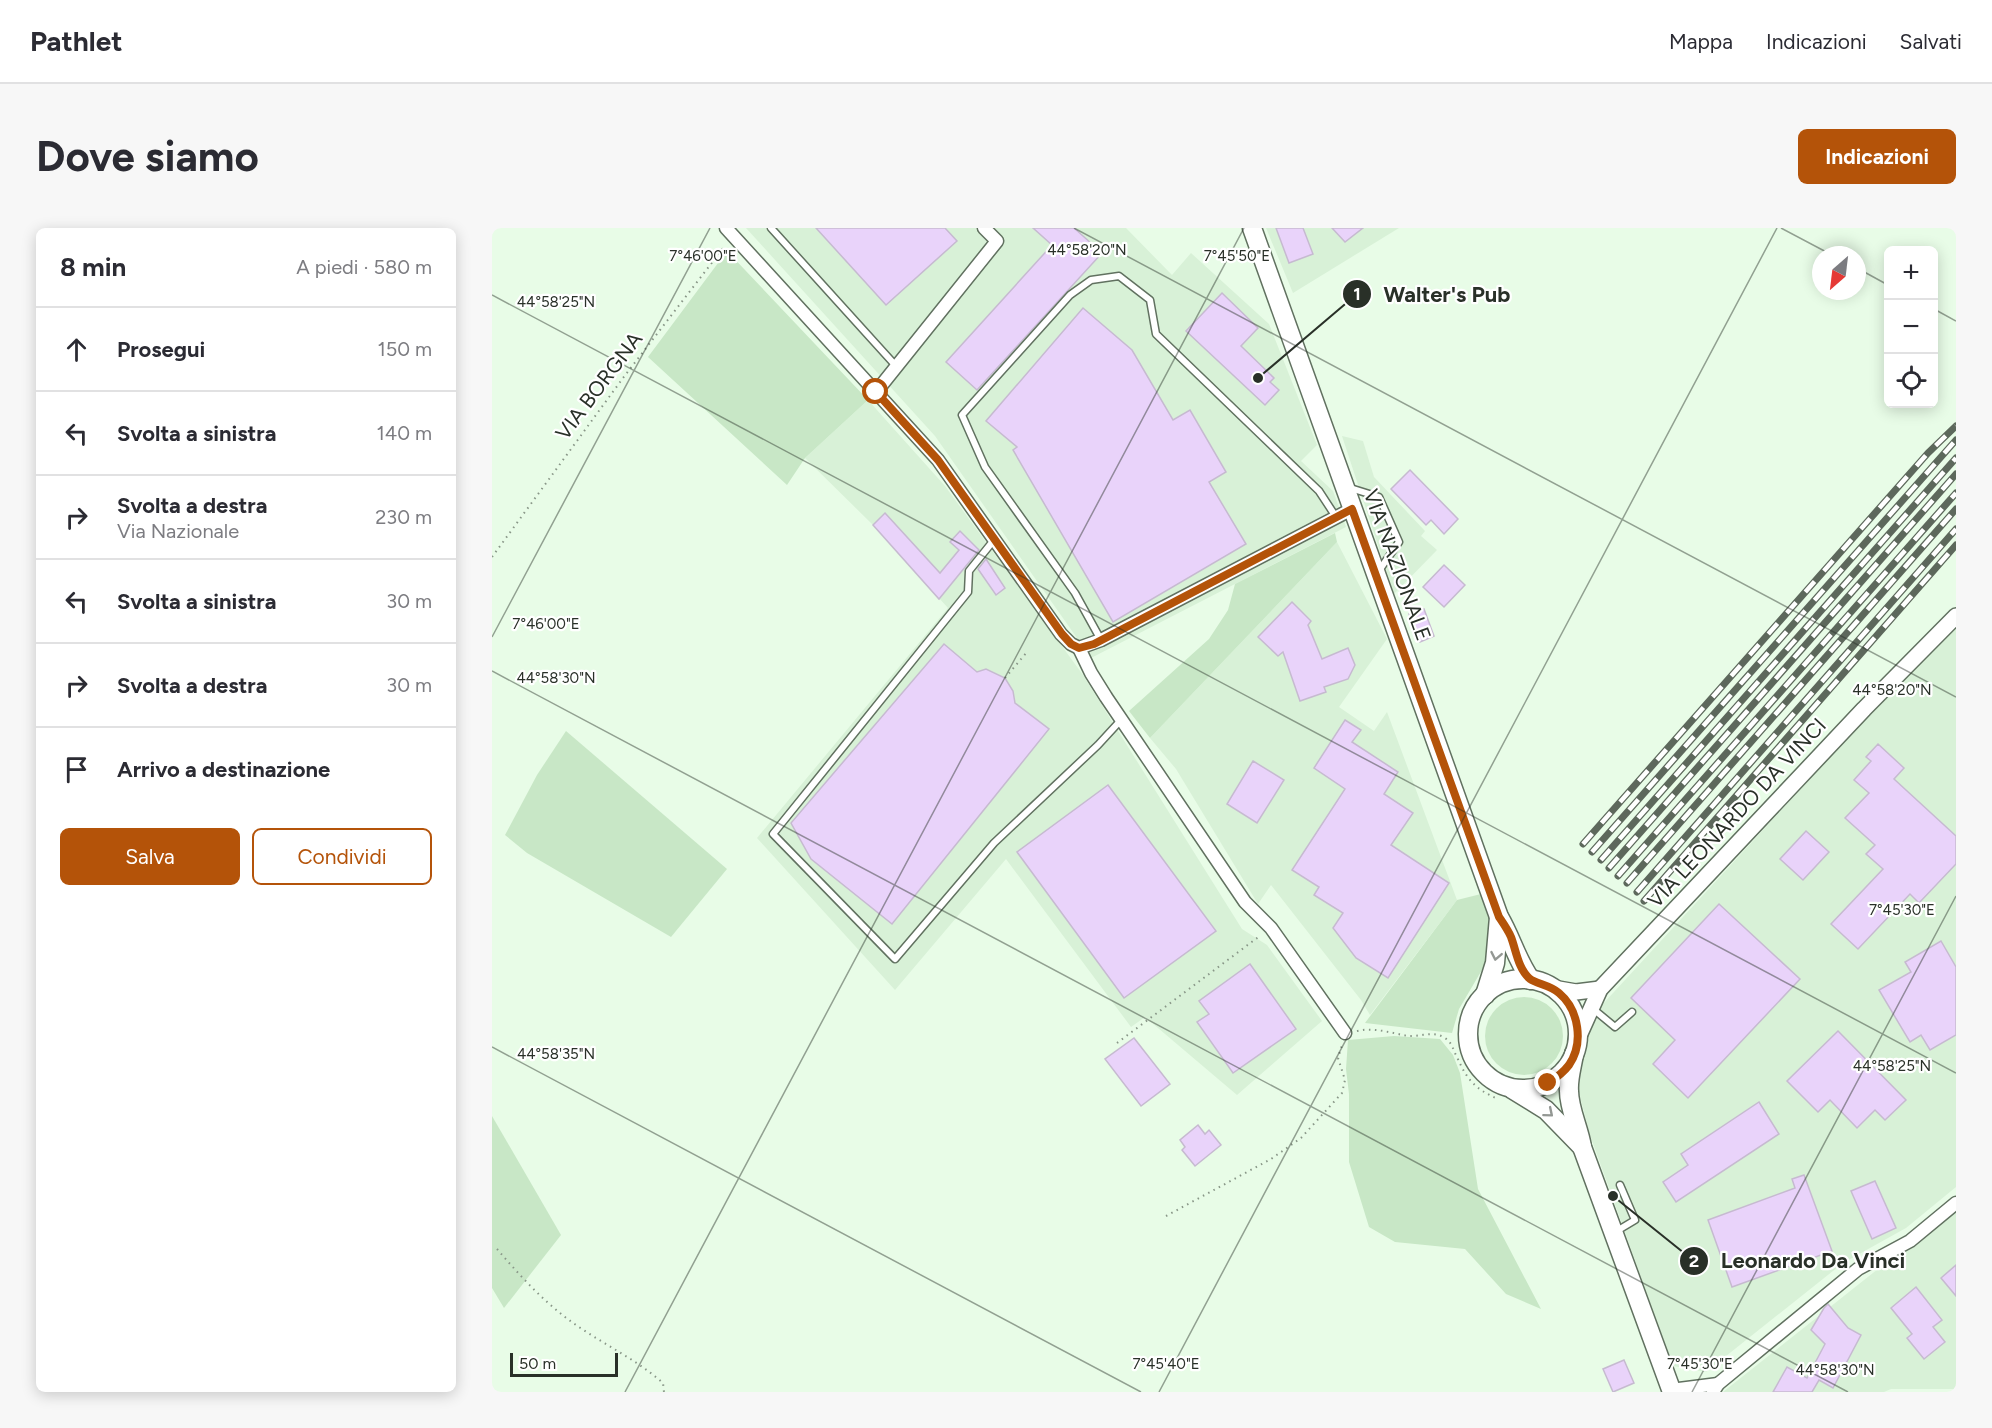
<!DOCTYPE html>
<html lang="it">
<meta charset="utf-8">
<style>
:root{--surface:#fff;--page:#f7f7f7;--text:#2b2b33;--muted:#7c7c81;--line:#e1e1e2;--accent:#b45309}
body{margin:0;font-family:Figtree,sans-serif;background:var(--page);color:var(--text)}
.controls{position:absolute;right:18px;top:18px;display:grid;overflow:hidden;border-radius:9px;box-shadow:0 3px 15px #0003}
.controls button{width:54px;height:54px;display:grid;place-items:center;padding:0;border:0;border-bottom:2px solid var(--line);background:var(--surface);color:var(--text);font:30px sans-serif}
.compass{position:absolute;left:1320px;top:18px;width:54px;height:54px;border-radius:50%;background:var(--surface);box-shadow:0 3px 15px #0003;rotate:208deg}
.scale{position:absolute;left:18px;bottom:15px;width:108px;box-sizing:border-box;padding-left:6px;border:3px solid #293028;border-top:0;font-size:16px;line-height:21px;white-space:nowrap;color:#293028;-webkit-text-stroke:4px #fff;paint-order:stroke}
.stop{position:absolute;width:18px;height:18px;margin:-14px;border:4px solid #b45309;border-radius:50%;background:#fff}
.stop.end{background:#b45309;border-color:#fff;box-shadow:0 2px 6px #0008}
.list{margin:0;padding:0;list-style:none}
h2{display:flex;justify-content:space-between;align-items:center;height:78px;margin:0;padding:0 24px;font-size:26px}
h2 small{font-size:20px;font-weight:400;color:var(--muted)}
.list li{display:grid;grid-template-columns:39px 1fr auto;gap:18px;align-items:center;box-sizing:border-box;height:84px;padding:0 24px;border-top:2px solid var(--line)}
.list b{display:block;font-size:22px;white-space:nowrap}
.list p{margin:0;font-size:20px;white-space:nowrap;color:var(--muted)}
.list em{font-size:20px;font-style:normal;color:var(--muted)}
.actions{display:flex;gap:12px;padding:18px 24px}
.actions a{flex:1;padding:14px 0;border:2px solid var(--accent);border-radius:9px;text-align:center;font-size:21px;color:var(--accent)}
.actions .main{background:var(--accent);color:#fff}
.icon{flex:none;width:33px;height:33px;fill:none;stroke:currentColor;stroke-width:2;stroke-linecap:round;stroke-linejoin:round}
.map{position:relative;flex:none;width:1464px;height:1164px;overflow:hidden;border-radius:9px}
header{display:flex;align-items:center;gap:36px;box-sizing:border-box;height:84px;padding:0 30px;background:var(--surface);border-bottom:2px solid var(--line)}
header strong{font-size:28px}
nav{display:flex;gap:33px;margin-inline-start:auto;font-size:21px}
.intro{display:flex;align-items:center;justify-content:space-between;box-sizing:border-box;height:144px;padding:0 36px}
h1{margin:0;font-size:42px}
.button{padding:15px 27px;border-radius:9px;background:var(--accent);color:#fff;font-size:21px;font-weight:700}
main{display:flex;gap:36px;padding:0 36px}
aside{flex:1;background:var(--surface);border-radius:9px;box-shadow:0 3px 15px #0003}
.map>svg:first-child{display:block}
.built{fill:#d8f1d7}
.green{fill:#c8e7c6}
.building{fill:#e9d3fa;stroke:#c6bad0;stroke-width:1.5}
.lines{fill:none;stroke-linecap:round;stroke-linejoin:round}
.service-casing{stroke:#617160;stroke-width:9}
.minor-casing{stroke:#617160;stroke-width:15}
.tertiary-casing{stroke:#617160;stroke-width:18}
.primary-casing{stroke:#617160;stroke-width:21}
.path{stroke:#889687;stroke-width:2;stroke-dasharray:1.5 4.5;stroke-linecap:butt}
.service{stroke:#fff;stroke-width:6}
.minor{stroke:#fff;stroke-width:12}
.tertiary{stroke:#fff;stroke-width:15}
.primary{stroke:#fff;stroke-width:18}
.rail-casing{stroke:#5d685c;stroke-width:7}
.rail{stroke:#fff;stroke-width:4.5;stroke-dasharray:14;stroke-linecap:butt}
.oneway{stroke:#949894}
.route{stroke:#b45309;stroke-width:8}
.ticks{fill:none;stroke:#293028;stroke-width:1.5;stroke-opacity:0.45}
.labels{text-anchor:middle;stroke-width:4.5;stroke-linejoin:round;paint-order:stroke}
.street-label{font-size:21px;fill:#293028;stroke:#fff}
.ticks-label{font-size:15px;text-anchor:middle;fill:#293028;stroke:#fff;stroke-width:4.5;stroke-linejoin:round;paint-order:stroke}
.leader{fill:none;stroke:#293028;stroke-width:2}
.callout-dot{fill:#293028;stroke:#fff;stroke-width:2}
.mark-label{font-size:18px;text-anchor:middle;font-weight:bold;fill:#fff}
.callout-label{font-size:22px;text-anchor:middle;font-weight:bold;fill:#293028;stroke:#fff;stroke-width:4.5;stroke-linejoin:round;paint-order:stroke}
</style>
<header>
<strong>Pathlet</strong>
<nav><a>Mappa</a><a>Indicazioni</a><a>Salvati</a></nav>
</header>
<div class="intro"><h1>Dove siamo</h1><a class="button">Indicazioni</a></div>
<main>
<aside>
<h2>8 min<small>A piedi · 580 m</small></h2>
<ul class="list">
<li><svg class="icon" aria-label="ahead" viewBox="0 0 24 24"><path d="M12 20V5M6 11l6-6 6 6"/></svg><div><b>Prosegui</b></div><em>150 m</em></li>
<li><svg class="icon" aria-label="left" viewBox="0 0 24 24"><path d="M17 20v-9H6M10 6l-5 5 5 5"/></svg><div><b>Svolta a sinistra</b></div><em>140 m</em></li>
<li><svg class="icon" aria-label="right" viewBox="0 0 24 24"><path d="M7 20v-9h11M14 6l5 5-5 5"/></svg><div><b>Svolta a destra</b><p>Via Nazionale</p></div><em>230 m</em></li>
<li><svg class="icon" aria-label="left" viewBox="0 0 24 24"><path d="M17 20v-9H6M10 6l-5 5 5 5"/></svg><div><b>Svolta a sinistra</b></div><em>30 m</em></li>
<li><svg class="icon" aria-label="right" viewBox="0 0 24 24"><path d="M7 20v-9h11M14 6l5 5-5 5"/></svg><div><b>Svolta a destra</b></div><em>30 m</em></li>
<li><svg class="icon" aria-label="arrive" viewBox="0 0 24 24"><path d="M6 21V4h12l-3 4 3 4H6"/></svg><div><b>Arrivo a destinazione</b></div></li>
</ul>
<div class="actions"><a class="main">Salva</a><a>Condividi</a></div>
</aside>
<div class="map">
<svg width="1464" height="1164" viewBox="0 0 1464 1164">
<rect width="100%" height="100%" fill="#e8fce7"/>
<g class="built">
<polygon points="254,0 634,0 680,47 699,25 777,96 825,217 809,233 841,263 854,299 599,430 443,208"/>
<polygon points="774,0 907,0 801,65"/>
<polygon points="376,172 453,258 591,447 750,701 775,717 830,793 745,867 653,789 639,799 514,631 403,762 265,610 456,380 381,297 313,230"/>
<polygon points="850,208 871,213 882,249 933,303 929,308 945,322 902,366"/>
<polygon points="845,314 895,411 847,479 882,503 895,484 965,672 878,787 869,772 779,657 766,676 684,541 658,510"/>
<polygon points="1464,392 1464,959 1414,1000 1351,1035 1214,1144 1181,1138 1098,907 1085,857 1099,795 1110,777"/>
<polygon points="1464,976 1464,1161 1399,1161 1392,1164 1231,1164 1391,1037"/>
</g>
<g class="green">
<polygon points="235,23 376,172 313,230 295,257 156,129"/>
<polygon points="843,305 845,314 658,510 637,483 717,411 736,382 743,356"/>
<polygon points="74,503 235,641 179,709 35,625 13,607 45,547"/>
<polygon points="989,666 996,689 997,711 994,735 967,781 960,805 873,795 965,672"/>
<circle cx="1032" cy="808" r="39"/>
<polygon points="902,808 948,811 961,827 968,845 986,961 1049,1081 1014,1066 973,1021 903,1014 877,999 857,934 857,866 854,841 856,812"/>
<polygon points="0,888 69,1007 12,1080 0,1060"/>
</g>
<g class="building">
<polygon points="324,0 453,0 465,13 394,77"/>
<polygon points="541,0 582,0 610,25 485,162 454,134 560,17"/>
<polygon points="784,0 811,0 821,26 797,35"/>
<polygon points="840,0 871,0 853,14"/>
<polygon points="730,65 766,100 749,118 782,150 778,154 787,162 773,177 694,103"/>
<polygon points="591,80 640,122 681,192 698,182 734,244 717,254 754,316 621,394 521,222 525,219 494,193"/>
<polygon points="918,242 966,291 952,306 939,292 934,297 899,261"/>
<polygon points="393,285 448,345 467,322 458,314 468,303 487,322 447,371 381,297"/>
<polygon points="494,331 513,360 504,367 486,341"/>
<polygon points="952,337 973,357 952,379 931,359"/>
<polygon points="800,374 819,393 816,397 830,431 856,420 863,437 856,451 832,459 834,464 808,473 791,424 786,428 766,409"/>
<polygon points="932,381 942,408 928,414 917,386"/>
<polygon points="452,416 485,444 494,441 513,450 521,463 523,475 557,501 400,696 319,631 299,595"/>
<polygon points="853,492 869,502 860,514 906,544 892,566 921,585 899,617 957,655 896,750 864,730 841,700 851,685 822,667 827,659 800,642 853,561 822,540"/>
<polygon points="1386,516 1412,540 1402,551 1464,608 1464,636 1427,675 1418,666 1366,721 1339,696 1391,641 1374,626 1383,617 1353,590 1377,565 1362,552 1379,533 1374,529"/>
<polygon points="761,533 792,552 765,595 735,576"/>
<polygon points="616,557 724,703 632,770 525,624"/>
<polygon points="1314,603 1337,624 1311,652 1288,631"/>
<polygon points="1227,676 1308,751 1196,870 1161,836 1183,812 1139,770"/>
<polygon points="1449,713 1464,739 1464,807 1438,822 1429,807 1418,814 1387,762 1419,744 1413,734"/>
<polygon points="758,736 804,801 741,845 705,794 717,786 707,773"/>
<polygon points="1346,803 1414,872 1393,892 1383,882 1365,900 1338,872 1326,884 1295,853"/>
<polygon points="642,810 678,856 649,878 613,831"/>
<polygon points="1267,874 1287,906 1184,974 1171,954 1196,937 1189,926"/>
<polygon points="706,897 713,906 717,902 729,917 703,938 690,922 693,919 688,912"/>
<polygon points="1312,947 1340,1023 1240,1059 1216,992 1303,960 1300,951"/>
<polygon points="1383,953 1404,1000 1380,1011 1359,963"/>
<polygon points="1464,1037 1464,1068 1449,1050"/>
<polygon points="1424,1059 1450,1092 1441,1099 1453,1114 1432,1131 1415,1110 1420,1106 1399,1080"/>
<polygon points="1336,1076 1356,1100 1369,1107 1341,1160 1327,1152 1320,1164 1281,1164 1295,1139 1315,1150 1333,1116 1319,1102 1332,1080"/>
<polygon points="1132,1132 1142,1155 1121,1164 1111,1141"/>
</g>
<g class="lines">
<defs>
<g id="service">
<polyline points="279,0 404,138"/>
<polyline points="855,259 887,269 907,314 886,344"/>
<polyline points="502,312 477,343 476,364 281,606 403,731 502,615 606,517 629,492"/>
<polyline points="609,412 583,365 493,239 470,187 578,67 599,52 627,48 658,72 664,106 827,263 844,289"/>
<polyline points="1100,780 1123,799 1140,784"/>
<polyline points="1123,1004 1143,992 1128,957"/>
</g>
<g id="minor">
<polyline points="234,0 446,232 569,406 579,416 587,420 609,412 860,281"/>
<polyline points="384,164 505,13 492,0"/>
<polyline points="587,420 599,445 614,469 753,674 779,700 853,805"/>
<polyline points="1179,1162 1226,1156"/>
<polyline points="1221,1164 1226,1156 1366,1041 1418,1013 1464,975"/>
</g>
<g id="tertiary">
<polyline points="1061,760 1084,764 1108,761"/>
<polyline points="1086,810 1108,761 1372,481 1464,388"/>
</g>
<g id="primary">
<path d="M760 0 1007 689C1019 709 1025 733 1039 752"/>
<circle cx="1031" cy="806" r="55"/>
<polyline points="993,767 1003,735 1007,689"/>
<path d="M1082 826C1080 839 1076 851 1077 863 1077 881 1087 900 1090 919L1180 1164"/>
<polyline points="1020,861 1054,882 1090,919"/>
</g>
</defs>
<use href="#service" class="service-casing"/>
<use href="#minor" class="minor-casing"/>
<use href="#tertiary" class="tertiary-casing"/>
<use href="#primary" class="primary-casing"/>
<g class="path">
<polyline points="0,329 131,150 232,19"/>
<polyline points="513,450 535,424"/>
<path d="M865 803C882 799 899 805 916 808 928 809 941 802 953 810 960 814 961 822 965 829 975 852 983 861 1006 871"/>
<polyline points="625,815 769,707"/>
<polyline points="674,988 779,931 809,910 850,865 853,852 846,830 850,817"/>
<path d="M5 1021C31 1051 56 1079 90 1101 117 1119 146 1133 171 1155L172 1164"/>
</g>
<use href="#service" class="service"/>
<use href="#minor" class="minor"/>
<use href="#tertiary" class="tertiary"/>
<use href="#primary" class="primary"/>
<defs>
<g id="rail">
<polyline points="1091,616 1436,225 1464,198"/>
<polyline points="1100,624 1464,212"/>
<polyline points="1109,632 1464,230"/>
<polyline points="1117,640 1464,246"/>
<polyline points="1126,648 1464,265"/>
<polyline points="1135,655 1464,281"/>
<polyline points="1145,664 1464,301"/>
<polyline points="1152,673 1464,317"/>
</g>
</defs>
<use href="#rail" class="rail-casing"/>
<use href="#rail" class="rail"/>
</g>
<defs><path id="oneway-chevron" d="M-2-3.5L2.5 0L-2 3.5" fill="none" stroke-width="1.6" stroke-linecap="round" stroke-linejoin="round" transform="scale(1.5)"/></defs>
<g class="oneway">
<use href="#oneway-chevron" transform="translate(1004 728) rotate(101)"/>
<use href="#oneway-chevron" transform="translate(1057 885) rotate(40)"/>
</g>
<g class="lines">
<path class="route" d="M384 164 446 232 570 406 579 416 587 420 602 416 860 281 1007 689C1011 695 1016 702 1019 709 1024 722 1026 741 1038 751 1045 756 1058 757 1067 765 1087 782 1092 815 1077 837 1071 845 1064 850 1056 855"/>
</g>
<path class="ticks" d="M582 0 1464 469M1289 0 1340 27M1365 40 1396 57M0 67 1464 845M1442 81 1464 93M0 409 218 0M0 443 1356 1164M0 819 649 1164M133 1164 752 0M667 1164 1285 0M1200 1164 1464 668"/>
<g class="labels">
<g class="street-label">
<text transform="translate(107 158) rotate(-53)" y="7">VIA BORGNA</text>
<text transform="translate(905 337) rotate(70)" y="7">VIA NAZIONALE</text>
<text transform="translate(1245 585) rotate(-47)" y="7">VIA LEONARDO DA VINCI</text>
</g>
</g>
<g class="ticks-label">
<text x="595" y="27">44°58'20"N</text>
<text x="211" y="33">7°46'00"E</text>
<text x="745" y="33">7°45'50"E</text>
<text x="64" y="79">44°58'25"N</text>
<text x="54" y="401">7°46'00"E</text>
<text x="64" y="455">44°58'30"N</text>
<text x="1400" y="467">44°58'20"N</text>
<text x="1410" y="687">7°45'30"E</text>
<text x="64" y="831">44°58'35"N</text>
<text x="1400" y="843">44°58'25"N</text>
<text x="674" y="1141">7°45'40"E</text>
<text x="1208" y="1141">7°45'30"E</text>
<text x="1343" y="1147">44°58'30"N</text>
</g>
<path class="leader" d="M766 150L865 66M1121 968L1202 1033"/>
<g class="callout-dot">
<circle cx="766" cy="150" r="6"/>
<circle cx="1121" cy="968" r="6"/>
<circle cx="865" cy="66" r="15"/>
<circle cx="1202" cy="1033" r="15"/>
</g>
<g class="mark-label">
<text x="865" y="72">1</text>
<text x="1202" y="1039">2</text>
</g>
<g class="callout-label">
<text x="955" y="74">Walter's Pub</text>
<text x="1321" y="1040">Leonardo Da Vinci</text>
</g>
</svg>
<div class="controls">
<button>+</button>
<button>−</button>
<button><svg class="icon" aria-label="locate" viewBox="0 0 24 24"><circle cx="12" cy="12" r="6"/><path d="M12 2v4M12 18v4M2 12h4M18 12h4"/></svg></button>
</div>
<svg class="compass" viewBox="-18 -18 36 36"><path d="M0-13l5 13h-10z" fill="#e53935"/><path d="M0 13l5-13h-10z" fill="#7c7c81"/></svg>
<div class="scale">50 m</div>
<div class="stop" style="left:384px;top:164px"></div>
<div class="stop end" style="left:1056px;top:855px"></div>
</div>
</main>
